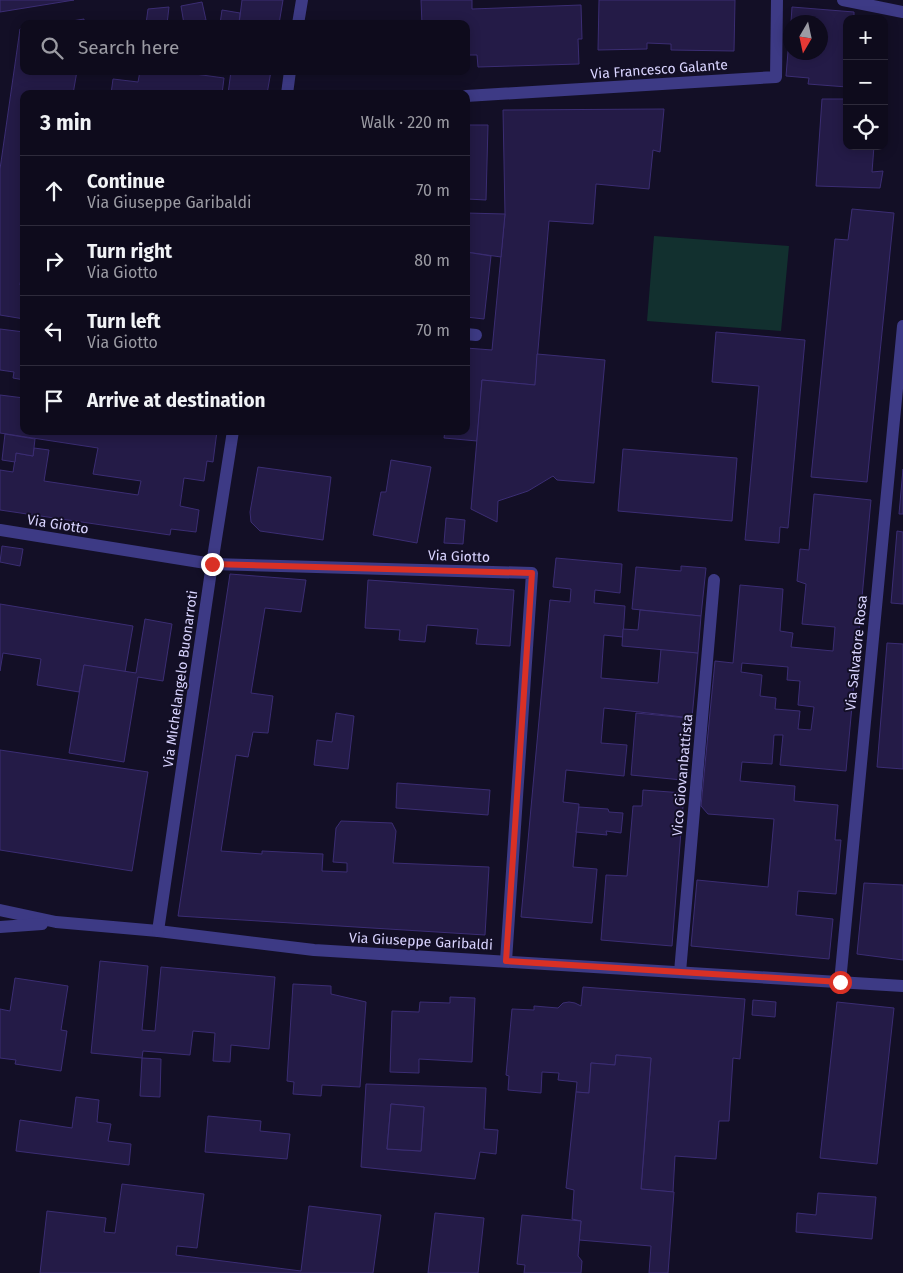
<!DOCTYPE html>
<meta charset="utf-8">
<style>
:root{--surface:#0e0b1c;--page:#1c1929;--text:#f1f3f6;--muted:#9b9ba3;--line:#2e2b3b}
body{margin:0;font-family:"Fira Sans",sans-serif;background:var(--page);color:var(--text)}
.controls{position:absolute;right:15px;top:15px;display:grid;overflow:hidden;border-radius:10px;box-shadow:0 2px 12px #0003}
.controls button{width:45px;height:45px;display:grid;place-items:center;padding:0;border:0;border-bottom:1px solid var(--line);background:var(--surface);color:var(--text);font:25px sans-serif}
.compass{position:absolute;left:783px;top:15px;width:45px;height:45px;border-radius:50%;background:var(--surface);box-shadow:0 2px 12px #0003;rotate:189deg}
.stop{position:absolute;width:15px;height:15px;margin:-11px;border:4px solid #d93025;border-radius:50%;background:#fff}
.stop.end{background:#d93025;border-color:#fff;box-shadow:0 1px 5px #0008}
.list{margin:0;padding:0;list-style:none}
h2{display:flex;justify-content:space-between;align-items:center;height:65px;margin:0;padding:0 20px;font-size:21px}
h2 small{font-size:16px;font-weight:400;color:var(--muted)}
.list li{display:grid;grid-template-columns:32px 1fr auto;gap:15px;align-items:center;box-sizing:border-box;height:70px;padding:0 20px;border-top:1px solid var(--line)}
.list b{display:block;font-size:19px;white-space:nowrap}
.list p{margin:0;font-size:16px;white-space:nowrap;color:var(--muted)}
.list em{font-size:16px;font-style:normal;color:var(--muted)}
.icon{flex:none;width:28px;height:28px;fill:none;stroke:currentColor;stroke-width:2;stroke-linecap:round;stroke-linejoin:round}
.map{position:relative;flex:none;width:903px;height:1273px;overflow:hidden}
.search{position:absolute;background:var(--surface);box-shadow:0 2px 12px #0003;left:20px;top:20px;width:450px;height:55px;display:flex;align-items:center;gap:12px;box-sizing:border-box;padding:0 18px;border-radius:10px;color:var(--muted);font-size:19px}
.panel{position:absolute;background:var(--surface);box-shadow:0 2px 12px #0003;left:20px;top:90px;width:450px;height:345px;border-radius:10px}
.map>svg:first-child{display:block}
.green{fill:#12302f}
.building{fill:#241b47;stroke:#3b2d73;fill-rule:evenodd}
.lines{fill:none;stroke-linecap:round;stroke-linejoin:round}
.street{stroke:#3d3a85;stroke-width:12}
.route{stroke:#d93025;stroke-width:6}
.labels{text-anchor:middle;stroke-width:4;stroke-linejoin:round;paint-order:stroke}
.street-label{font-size:14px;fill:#d9d4ff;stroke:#130f26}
</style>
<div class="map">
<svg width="903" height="1273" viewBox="0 0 903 1273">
<rect width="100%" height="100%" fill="#130f26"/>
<polygon class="green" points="654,236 789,246 781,331 647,321"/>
<g class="building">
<polygon points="0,0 74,0 0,12"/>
<polygon points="242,0 283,0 279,24 239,24"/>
<polygon points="421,0 472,0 472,9 581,5 582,39 578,39 579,64 478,67 477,55 466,55 466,24 422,24"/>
<polygon points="599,0 735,0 734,51 671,50 671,44 647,43 647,49 598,50"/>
<polygon points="202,2 206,20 184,24 181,6"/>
<polygon points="169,7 167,24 146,24 148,9"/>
<polygon points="792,7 854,12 854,19 847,19 847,87 808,84 809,78 786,76 790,27 790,52 820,52 820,22 791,22"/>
<polygon points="222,10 240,13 239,24 220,24"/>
<polygon points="84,19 84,24 54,24"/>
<polygon points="24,28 24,71 77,71 73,94 24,94 24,258 20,285 24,286 24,319 0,315 0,169 20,29"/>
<polygon points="140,71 173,71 224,78 222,94 197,94 181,92 181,94 111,94 113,79 138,82"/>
<polygon points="231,71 271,71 267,94 228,94"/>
<polygon points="822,99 847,99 847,146 874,146 872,172 883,171 880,188 816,186"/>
<polygon points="664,109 660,152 653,150 649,189 596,184 593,224 549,221 535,385 482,380 477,441 444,438 445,431 466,431 466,348 492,350 505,214 503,110"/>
<polygon points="466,125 488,125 486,200 467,199 466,198"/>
<polygon points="852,209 894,213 867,482 811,477 835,239 848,240"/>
<polygon points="466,213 505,214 501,257 466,252"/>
<polygon points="466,252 491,256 484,319 466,317"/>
<polygon points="0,329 24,332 24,380 13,378 14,372 0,370"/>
<polygon points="716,332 805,340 788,528 780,527 779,543 745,540 759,386 712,382"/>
<polygon points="537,354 605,360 594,483 557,480 553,476 528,491 498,501 497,522 471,509 482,380 535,385"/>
<polygon points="0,395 24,398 24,431 217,431 213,462 207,461 204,481 184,478 180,506 199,510 196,532 171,529 170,535 0,510 0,470 13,472 16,453 33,456 34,448 49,450 44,481 138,495 141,481 93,474 98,448 0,433"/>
<polygon points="5,434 35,439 33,456 16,453 15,462 2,460"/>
<polygon points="623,449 737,458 732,521 618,511"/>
<polygon points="391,460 431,467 417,543 373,535 381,492 386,492"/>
<polygon points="258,467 331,477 323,540 260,531 251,522 250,512"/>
<polygon points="903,469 903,514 899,514"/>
<path d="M814 494 871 500 846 771 780 765 783 735H774L772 764 742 762 740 781 795 786 794 801 838 805 835 840H841L836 894 798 891 796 915 833 919 829 959 691 946 697 880 768 887 774 819 708 814 701 806 715 661 733 663 740 585 783 589 780 631 793 633 791 647 833 651 835 627 802 624 806 584 797 581 800 549 809 550ZM742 663 788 667 787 680 800 681 798 705 814 707 811 730 798 729 800 711 775 709 776 698 760 696 762 675 741 672Z"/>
<polygon points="446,518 465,520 463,544 444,543"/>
<polygon points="897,531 903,532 903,604 891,603"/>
<polygon points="2,546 23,549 20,566 0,562"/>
<polygon points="556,558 622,564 620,593 595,590 594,603 625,606 623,637 604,635 601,678 658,683 661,649 698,653 692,718 604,708 601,743 627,745 624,776 566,770 563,802 579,804 573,867 597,869 592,923 521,917 550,600 570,602 571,589 553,587"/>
<polygon points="681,566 706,568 701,616 632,609 636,567 681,571"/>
<polygon points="230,574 306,580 301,612 265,608 251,693 273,696 268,733 253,732 248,757 236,755 221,851 262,854 262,851 323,854 322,871 347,872 347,863 333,862 336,828 341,821 392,823 396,831 393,863 489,867 485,935 178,916"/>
<polygon points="368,580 514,590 510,646 476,644 478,629 427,625 425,642 399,640 400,630 365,628"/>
<polygon points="0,604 133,626 125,672 84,665 79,692 37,685 41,659 3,653 0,671"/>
<polygon points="640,610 701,616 698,653 622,646 623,629 638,630"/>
<polygon points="145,619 172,624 163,681 138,677 124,762 69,753 84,665 136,673"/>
<polygon points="887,643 903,644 903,769 877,767"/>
<polygon points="336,713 354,716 348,769 314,765 317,740 332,742"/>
<polygon points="636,713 688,718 682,780 631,775"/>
<polygon points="0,750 148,772 132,871 0,850"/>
<polygon points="397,783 490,790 488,815 396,808"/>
<polygon points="643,790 684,793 672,946 601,940 606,875 627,876 633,806 642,806"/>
<polygon points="579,807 608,809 609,812 623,813 621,833 606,831 607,835 576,832"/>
<polygon points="864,883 903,885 903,960 857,954"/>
<polygon points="100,961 148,966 142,1030 155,1031 161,967 275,977 269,1049 231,1045 230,1062 213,1061 215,1033 193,1031 190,1055 143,1051 142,1058 91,1053"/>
<polygon points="15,978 68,986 61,1030 67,1031 61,1071 15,1064 16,1060 0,1058 0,1009 10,1011"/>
<polygon points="293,984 331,986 331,994 366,1002 360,1087 322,1085 321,1096 293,1094 294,1082 287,1081"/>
<polygon points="583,987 745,999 740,1059 733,1058 729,1121 719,1121 716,1159 675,1156 673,1192 641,1189 651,1058 616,1055 615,1065 591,1063 589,1093 576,1092 577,1082 558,1080 559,1073 542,1072 541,1093 508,1090 509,1076 506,1075 512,1009 534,1010 534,1006 558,1008 563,1003 569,1002 575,1003 581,1006"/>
<polygon points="450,997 475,998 472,1062 419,1059 419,1073 390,1072 392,1011 419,1012 420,1002 450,1003"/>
<polygon points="753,1000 776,1002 775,1017 752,1015"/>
<polygon points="837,1002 894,1008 877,1164 820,1158"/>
<polygon points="616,1055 651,1058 641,1189 674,1192 668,1273 649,1273 651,1246 579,1240 581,1221 572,1219 574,1190 566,1188 576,1092 589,1093 591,1063 615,1065"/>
<polygon points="142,1058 161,1059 160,1097 140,1096"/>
<path d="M366 1084 486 1088 484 1129 498 1130 496 1154 480 1152 475 1179 361 1167ZM391 1104 424 1107 421 1151 387 1149Z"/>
<polygon points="76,1097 99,1100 97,1122 111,1124 108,1141 131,1144 129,1165 16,1151 20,1120 72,1128"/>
<polygon points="391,1104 424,1107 421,1151 387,1149"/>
<polygon points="208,1116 261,1121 260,1131 290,1134 287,1159 205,1152"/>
<polygon points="122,1184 204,1194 197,1248 177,1246 176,1255 301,1271 309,1206 381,1215 373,1273 40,1273 47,1211 106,1218 104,1232 115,1233"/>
<polygon points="818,1193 876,1197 872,1239 796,1232 797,1213 816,1215"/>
<polygon points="435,1213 484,1218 478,1273 428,1273"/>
<polygon points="522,1215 581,1221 578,1256 582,1261 581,1273 524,1273 525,1265 517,1264"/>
</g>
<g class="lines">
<g class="street">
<polyline points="843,0 903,12"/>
<polyline points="298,24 302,0"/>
<polyline points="287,94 290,71"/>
<polyline points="466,96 776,77 777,0"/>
<polyline points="466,334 476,335"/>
<polyline points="0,530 212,564 532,573 506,961"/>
<polyline points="0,910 56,922 158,931 314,950 903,986"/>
<polyline points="0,927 42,924"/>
<polyline points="158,931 212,564 233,431"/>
<polyline points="680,972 714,580"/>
<polyline points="840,982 903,326"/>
</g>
</g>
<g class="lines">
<polyline class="route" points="212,564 532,573 506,961 840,982"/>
</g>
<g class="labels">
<g class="street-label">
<text transform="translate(659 69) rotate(-4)" y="5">Via Francesco Galante</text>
<text transform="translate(58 524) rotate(9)" y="5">Via Giotto</text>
<text transform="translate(459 556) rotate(2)" y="5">Via Giotto</text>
<text transform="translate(856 653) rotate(-84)" y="5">Via Salvatore Rosa</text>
<text transform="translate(180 679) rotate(-82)" y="5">Via Michelangelo Buonarroti</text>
<text transform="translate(682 775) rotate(-85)" y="5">Vico Giovanbattista</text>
<text transform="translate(421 941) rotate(3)" y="5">Via Giuseppe Garibaldi</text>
</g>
</g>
</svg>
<div class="controls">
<button>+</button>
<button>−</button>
<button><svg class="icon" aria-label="locate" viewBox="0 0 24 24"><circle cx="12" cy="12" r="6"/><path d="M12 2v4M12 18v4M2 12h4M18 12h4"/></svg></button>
</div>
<svg class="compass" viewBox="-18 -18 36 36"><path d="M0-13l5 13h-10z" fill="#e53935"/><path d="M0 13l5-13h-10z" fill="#9b9ba3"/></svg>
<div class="stop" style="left:840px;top:982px"></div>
<div class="stop end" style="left:212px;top:564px"></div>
<div class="search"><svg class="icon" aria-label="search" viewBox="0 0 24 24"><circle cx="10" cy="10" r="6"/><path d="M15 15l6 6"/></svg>Search here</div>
<section class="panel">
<h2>3 min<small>Walk · 220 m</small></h2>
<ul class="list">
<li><svg class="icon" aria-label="ahead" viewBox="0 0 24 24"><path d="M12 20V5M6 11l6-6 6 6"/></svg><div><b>Continue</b><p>Via Giuseppe Garibaldi</p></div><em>70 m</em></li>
<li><svg class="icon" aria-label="right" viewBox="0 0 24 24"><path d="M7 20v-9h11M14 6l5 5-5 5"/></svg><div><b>Turn right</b><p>Via Giotto</p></div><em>80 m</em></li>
<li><svg class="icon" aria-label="left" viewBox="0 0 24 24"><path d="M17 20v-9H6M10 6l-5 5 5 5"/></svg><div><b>Turn left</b><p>Via Giotto</p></div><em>70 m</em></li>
<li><svg class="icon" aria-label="arrive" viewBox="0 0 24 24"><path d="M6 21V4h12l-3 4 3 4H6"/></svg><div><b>Arrive at destination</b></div></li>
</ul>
</section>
</div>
